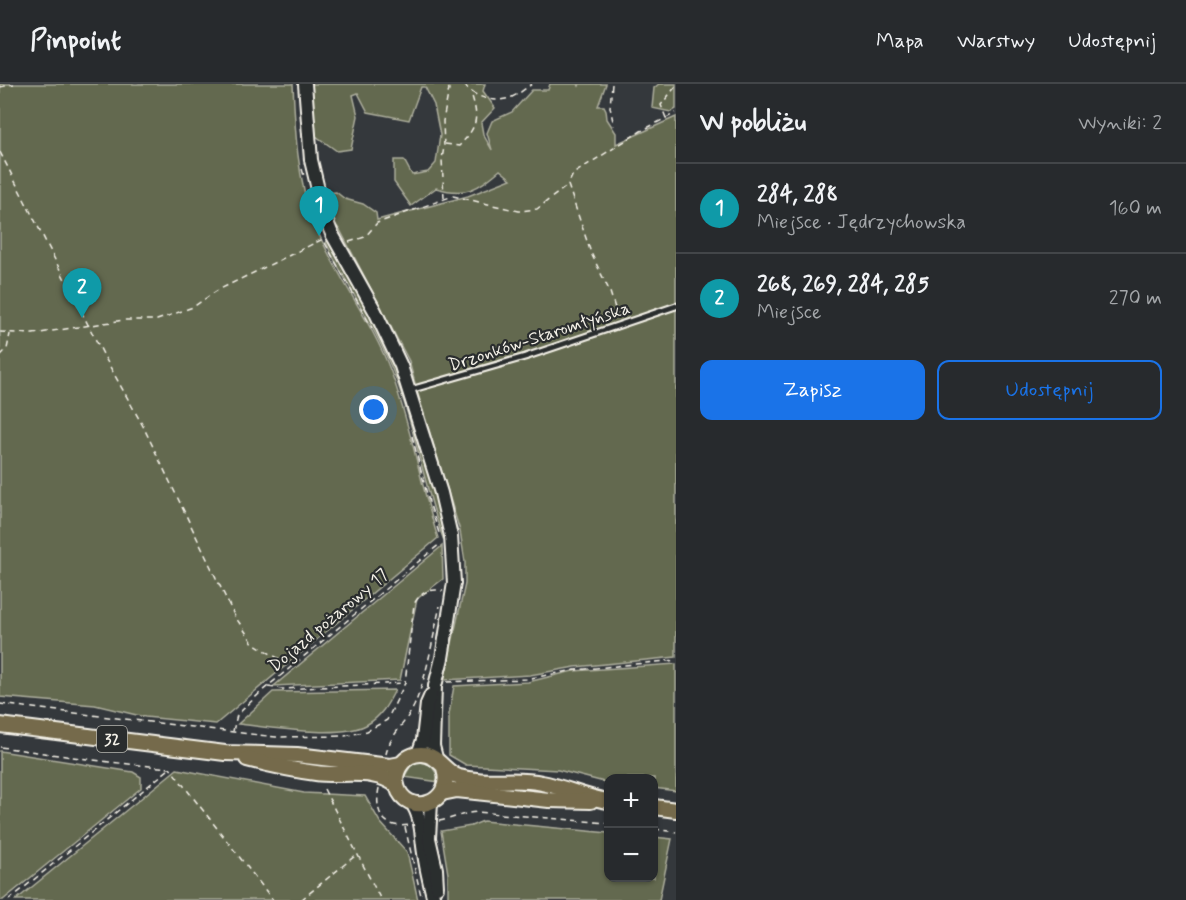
<!DOCTYPE html>
<html lang="pl">
<meta charset="utf-8">
<style>
:root{--surface:#272a2d;--page:#2f3235;--text:#f1f3f6;--muted:#a4a7aa;--line:#434649;--accent:#1a73e8}
body{margin:0;font-family:Mynerve,sans-serif;background:var(--page);color:var(--text)}
.controls{position:absolute;right:18px;bottom:18px;display:grid;overflow:hidden;border-radius:12px;box-shadow:0 2px 4px #0004}
.controls button{width:54px;height:54px;display:grid;place-items:center;padding:0;border:0;border-bottom:2px solid var(--line);background:var(--surface);color:var(--text);font:30px sans-serif}
.you{position:absolute;left:374px;top:326px;width:21px;height:21px;margin:-15px;border:4px solid #fff;border-radius:50%;background:#1a73e8;box-shadow:0 0 0 9px #1a73e833}
.badge{display:grid;place-items:center;width:39px;height:39px;border-radius:50%;background:var(--accent);color:#fff;font-size:20px;font-weight:700}
.pin{position:absolute;translate:-50% -50px;filter:drop-shadow(0 2px 3px #0008)}
.pin::after{content:'';position:absolute;top:32px;width:21px;height:18px;background:inherit;clip-path:polygon(0 0,100% 0,50% 100%)}
.list{margin:0;padding:0;list-style:none}
h2{display:flex;justify-content:space-between;align-items:center;height:78px;margin:0;padding:0 24px;font-size:26px}
h2 small{font-size:20px;font-weight:400;color:var(--muted)}
.list li{display:grid;grid-template-columns:39px 1fr auto;gap:18px;align-items:center;box-sizing:border-box;height:90px;padding:0 24px;border-top:2px solid var(--line)}
.list b{display:block;font-size:22px;white-space:nowrap}
.list p{margin:0;font-size:20px;white-space:nowrap;color:var(--muted)}
.list em{font-size:20px;font-style:normal;color:var(--muted)}
.actions{display:flex;gap:12px;padding:18px 24px}
.actions a{flex:1;padding:14px 0;border:2px solid var(--accent);border-radius:12px;text-align:center;font-size:21px;color:var(--accent)}
.actions .main{background:var(--accent);color:#fff}
.map{position:relative;flex:none;width:676px;height:816px;overflow:hidden}
header{display:flex;align-items:center;gap:36px;box-sizing:border-box;height:84px;padding:0 30px;background:var(--surface);border-bottom:2px solid var(--line)}
header strong{font-size:28px}
nav{display:flex;gap:33px;margin-inline-start:auto;font-size:21px}
main{display:flex}
aside{flex:1;background:var(--surface)}
.map>svg:first-child{display:block}
.green{fill:#63694f;stroke:#acad9c;stroke-width:1.5}
.lines{fill:none;stroke-linecap:round;stroke-linejoin:round}
.lane-casing{stroke:#f4f1e8;stroke-width:9}
.secondary-casing{stroke:#f4f1e8;stroke-width:16}
.primary-casing{stroke:#f4f1e8;stroke-width:18}
.path{stroke:#f4f1e8;stroke-width:1.5;stroke-dasharray:6 4.5;stroke-linecap:butt}
.lane{stroke:#2a2d2e;stroke-width:4.5}
.secondary{stroke:#2a2d2e;stroke-width:12}
.primary{stroke:#746b4b;stroke-width:14}
.labels{text-anchor:middle;stroke-width:4.5;stroke-linejoin:round;paint-order:stroke}
.shield{fill:#2a2d2e;stroke:#b7b6b0;stroke-width:1.5}
.shield-label{font-size:16px;font-weight:bold;fill:#f4f1e8}
.street-label{font-size:18px;fill:#f4f1e8;stroke:#2a2d2e}
</style>
<header>
<strong>Pinpoint</strong>
<nav><a>Mapa</a><a>Warstwy</a><a>Udostępnij</a></nav>
</header>
<main>
<div class="map">
<svg width="676" height="816" viewBox="0 0 676 816">
<rect width="100%" height="100%" fill="#34383c"/>
<filter id="ink" filterUnits="userSpaceOnUse"><feTurbulence type="fractalNoise" baseFrequency=".0167" numOctaves="2"/><feDisplacementMap in="SourceGraphic" scale="12" xChannelSelector="R" yChannelSelector="G"/><feConvolveMatrix kernelMatrix="1 2 1 2 8 2 1 2 1" color-interpolation-filters="sRGB"/></filter>
<g filter="url(#ink)">
<g class="green">
<path d="M0 0H293C295 46 297 95 314 139 335 191 371 235 391 288 411 342 420 399 438 454L216 640 145 633 95 621 0 613Z"/>
<path d="M313 0H485L483 7 495 24 481 39 483 50 492 66 487 49 492 37 512 28 532 6H548L550 0H578L579 2 580 0H606L598 22H604L606 26 607 35 616 49V60L676 33V220L523 271 416 303 409 277 401 262 341 148 330 133 327 109 336 108 345 115 363 120 376 129 377 136 468 112 511 95 500 86C477 105 467 113 436 104L411 122 394 98V76H404L412 91 428 88 436 79 440 51 434 21 425 3H421L409 36 368 28 358 9 353 11 358 32 351 65 337 67 316 52 310 6Z"/>
<polygon points="659,0 676,0 676,25 671,28 652,24 654,4"/>
<path d="M329 156 347 184 398 283 447 448 443 454C424 402 416 347 396 295 379 250 353 211 331 169L326 158Z"/>
<polygon points="676,225 676,573 575,583 530,591 444,596 465,500 465,478 460,447 417,307 524,276"/>
<polygon points="442,462 443,495 417,515 400,596 274,602"/>
<polygon points="676,580 676,707 654,704 654,694 608,694 608,699 558,686 466,681 449,671 449,630 454,602 528,598 573,587"/>
<path d="M395 606C388 620 381 633 366 641 341 655 268 643 238 640L273 608Z"/>
<polygon points="0,667 133,688 141,693 141,704 3,816 0,816"/>
<polygon points="418,677 431,681 438,692 440,698 404,693 410,683"/>
<polygon points="177,685 304,709 365,712 380,738 407,768 418,816 16,816"/>
<polygon points="483,737 608,749 608,794 654,794 654,753 672,755 659,816 448,816 448,790 441,747 471,742"/>
</g>
<g class="lines">
<defs>
<polyline id="lane" points="410,306 525,273 676,222"/>
<g id="secondary">
<polyline points="305,0 311,76 324,131 332,150 375,227 401,282 441,409 451,452 454,499 442,574 435,602 433,662 436,674"/>
<polyline points="418,670 423,656 427,620 431,611"/>
<path d="M411 718C422 733 421 751 424 769 426 785 430 800 434 816"/>
<polyline points="431,718 429,754 436,785 437,803"/>
</g>
<g id="primary">
<polyline points="0,641 225,669 297,671 390,682 401,680"/>
<path d="M247 675C270 681 292 686 316 689 341 693 376 683 397 702"/>
<path d="M444 684C455 721 406 734 397 702 393 686 405 670 421 670 438 670 444 688 459 693 486 701 515 693 542 699 564 703 586 714 608 717"/>
<polyline points="442,709 457,706 549,716 591,717"/>
<polyline points="654,723 676,726"/>
</g>
</defs>
<use href="#lane" class="lane-casing"/>
<use href="#secondary" class="secondary-casing"/>
<use href="#primary" class="primary-casing"/>
<g class="path">
<path d="M464 0C473 14 497 20 512 13 519 10 526 4 532 0"/>
<polyline points="612,0 610,23 614,42"/>
<polyline points="0,3 14,0"/>
<polyline points="666,34 661,21 676,2"/>
<path d="M445 60 459 62C478 42 479 34 471 9"/>
<polyline points="0,68 104,272 143,342 234,531 253,559 281,576 285,579 287,585"/>
<polyline points="302,85 305,95"/>
<polyline points="444,114 442,75 444,63 443,37 449,5 446,0"/>
<polyline points="349,158 365,153 377,139 453,112 519,127 537,125 568,101"/>
<polyline points="325,159 372,244"/>
<polyline points="618,234 610,208 591,169 568,101 573,90 590,79 641,47 676,29"/>
<polyline points="0,248 33,250 124,236 157,236 193,223 218,206 323,155"/>
<polyline points="0,272 7,265 10,250"/>
<polyline points="412,352 429,418 440,452"/>
<polyline points="447,598 526,595 575,586 676,576"/>
<polyline points="268,603 282,605 404,599"/>
<path d="M0 620 276 653 345 652 367 647 387 636 405 599 414 520C421 508 430 504 443 507"/>
<polyline points="233,647 237,631 262,607 441,459"/>
<polyline points="0,663 109,678 170,684 273,816"/>
<path d="M386 670C390 651 406 639 414 622 428 590 432 556 440 522"/>
<path d="M379 704C374 728 383 746 410 741"/>
<polyline points="324,705 381,816"/>
<path d="M439 737C452 735 463 729 477 728L608 739"/>
<polyline points="405,743 422,816"/>
<polyline points="654,745 676,748"/>
<polyline points="9,816 169,685"/>
<polyline points="301,816 356,771"/>
</g>
<use href="#lane" class="lane"/>
<use href="#secondary" class="secondary"/>
<use href="#primary" class="primary"/>
</g>
</g>
<g class="labels">
<rect class="shield" x="97" y="642" width="30" height="26" rx="4.5"/>
<g class="shield-label">
<text x="112" y="661">32</text>
</g>
<g class="street-label">
<text transform="translate(539 252) rotate(-18)" y="6">Drzonków-Staromłyńska</text>
<text transform="translate(328 536) rotate(-40)" y="6">Dojazd pożarowy 17</text>
</g>
</g>
</svg>
<div class="controls">
<button>+</button>
<button>−</button>
</div>
<div class="you"></div>
<div class="pin badge" style="left:319px;top:152px;background:#0f9aa8">1</div>
<div class="pin badge" style="left:82px;top:234px;background:#0f9aa8">2</div>
</div>
<aside>
<h2>W pobliżu<small>Wyniki: 2</small></h2>
<ul class="list">
<li><span class="badge" style="background:#0f9aa8">1</span><div><b>284, 288</b><p>Miejsce · Jędrzychowska</p></div><em>160 m</em></li>
<li><span class="badge" style="background:#0f9aa8">2</span><div><b>268, 269, 284, 285</b><p>Miejsce</p></div><em>270 m</em></li>
</ul>
<div class="actions"><a class="main">Zapisz</a><a>Udostępnij</a></div>
</aside>
</main>
